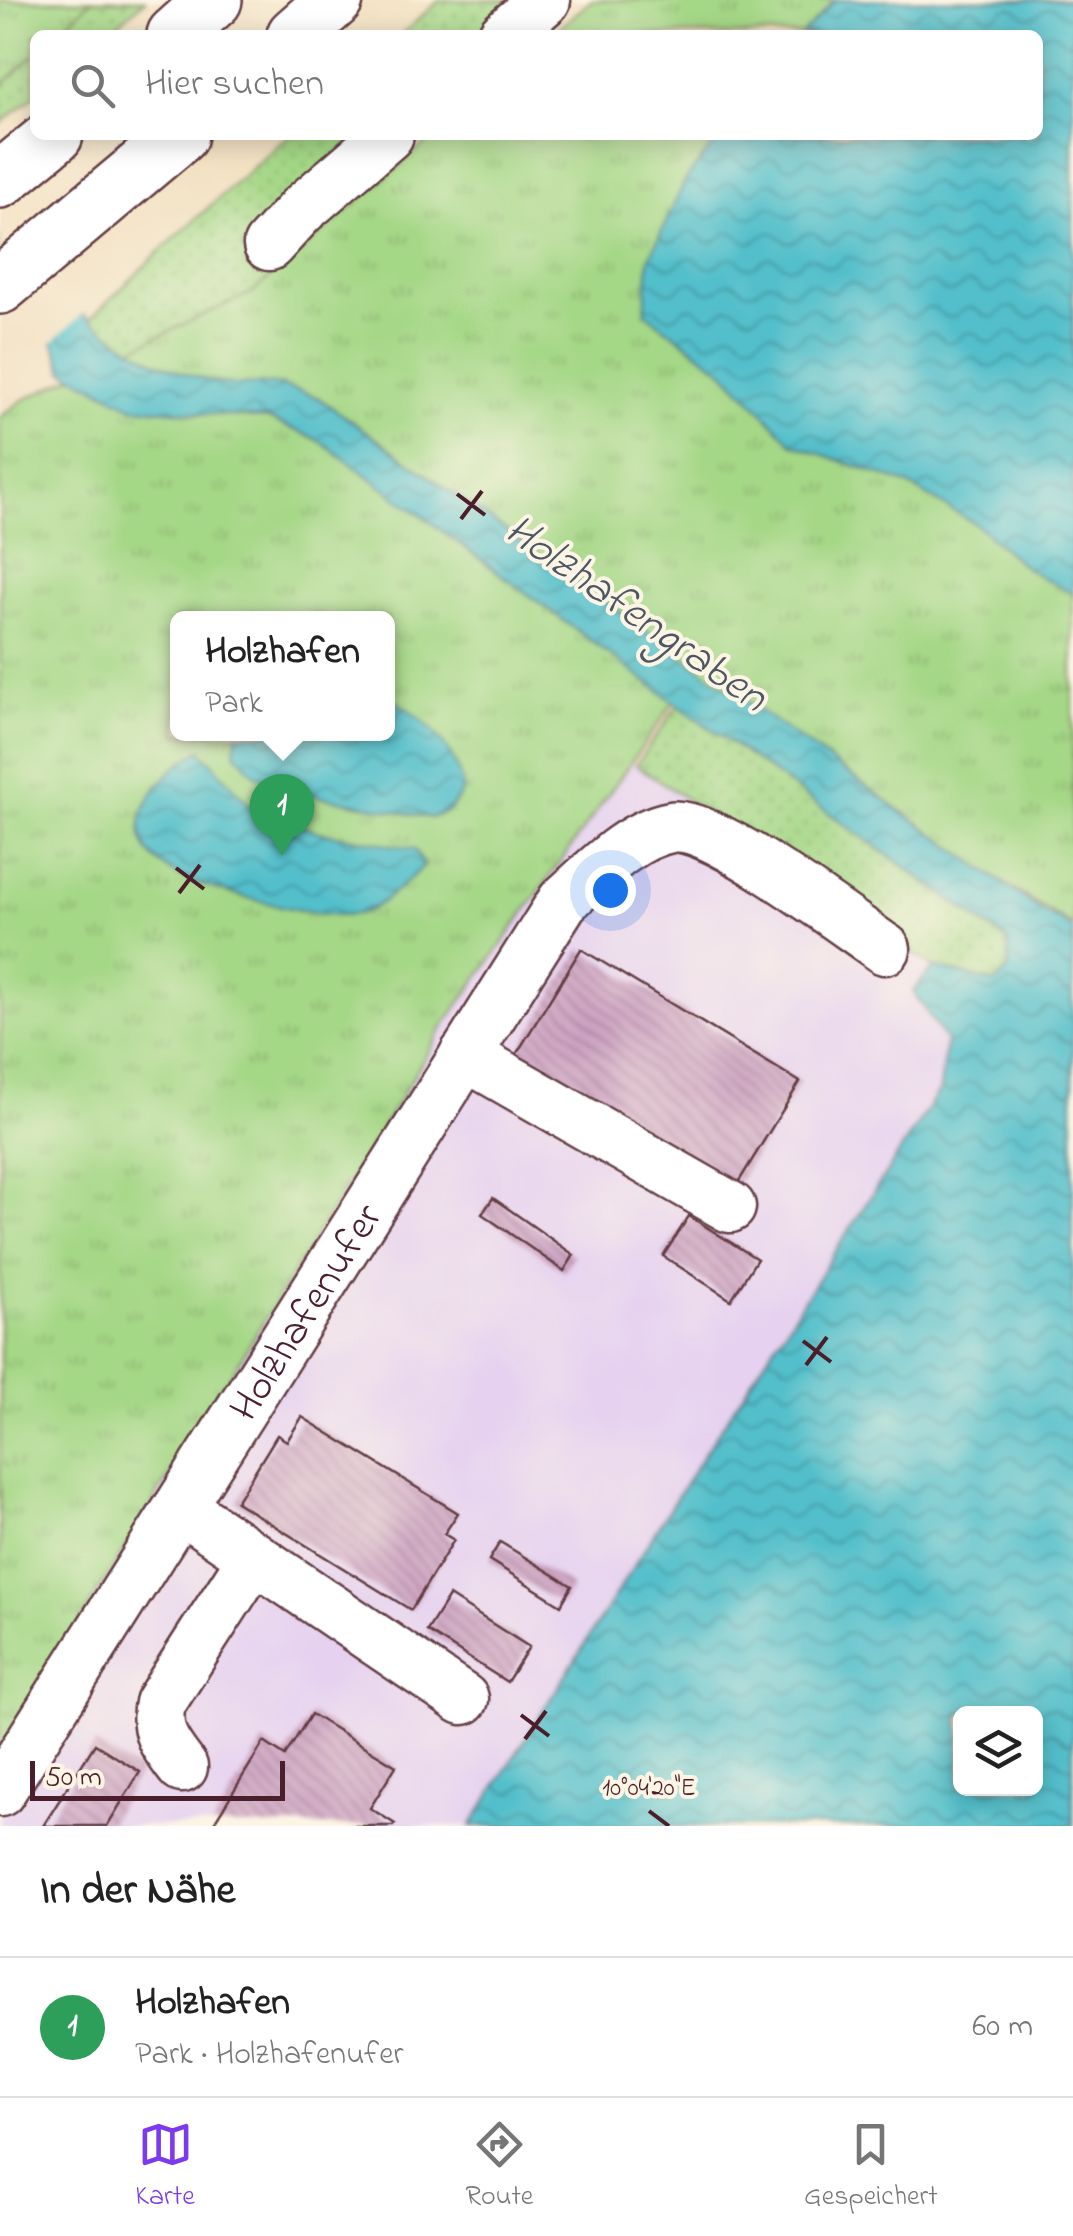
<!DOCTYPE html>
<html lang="de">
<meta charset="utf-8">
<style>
:root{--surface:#fff;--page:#f6f6f6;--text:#222;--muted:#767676;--line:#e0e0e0;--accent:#7c3aed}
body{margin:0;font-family:"Indie Flower",sans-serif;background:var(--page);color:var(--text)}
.controls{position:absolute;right:30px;bottom:30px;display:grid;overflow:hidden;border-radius:15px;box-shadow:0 5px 25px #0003}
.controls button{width:90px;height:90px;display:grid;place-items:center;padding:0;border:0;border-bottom:2px solid var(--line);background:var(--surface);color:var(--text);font:50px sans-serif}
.scale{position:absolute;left:30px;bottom:25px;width:255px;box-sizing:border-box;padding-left:10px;border:5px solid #4a1f2b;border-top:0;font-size:28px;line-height:35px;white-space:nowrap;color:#4a1f2b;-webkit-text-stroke:8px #fcf5e5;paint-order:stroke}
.you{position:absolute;left:610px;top:890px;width:35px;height:35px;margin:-25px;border:8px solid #fff;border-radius:50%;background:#1a73e8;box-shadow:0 0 0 15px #1a73e833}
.badge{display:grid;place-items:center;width:65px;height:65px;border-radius:50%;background:var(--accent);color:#fff;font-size:32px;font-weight:700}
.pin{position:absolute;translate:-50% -82px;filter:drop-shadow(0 2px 5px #0008)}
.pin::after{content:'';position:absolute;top:52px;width:35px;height:30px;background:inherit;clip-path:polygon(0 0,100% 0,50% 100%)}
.popup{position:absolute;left:170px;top:611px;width:225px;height:130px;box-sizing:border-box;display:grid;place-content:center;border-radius:15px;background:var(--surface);filter:drop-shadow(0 2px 8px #0005);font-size:32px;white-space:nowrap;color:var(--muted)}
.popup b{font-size:38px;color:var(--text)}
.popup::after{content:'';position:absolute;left:50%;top:100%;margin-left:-20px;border:20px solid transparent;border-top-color:var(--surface)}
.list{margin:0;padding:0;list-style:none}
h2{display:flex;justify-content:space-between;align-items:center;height:130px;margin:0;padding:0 40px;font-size:42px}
h2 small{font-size:32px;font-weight:400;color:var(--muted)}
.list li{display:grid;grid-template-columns:65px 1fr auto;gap:30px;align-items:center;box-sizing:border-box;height:140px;padding:0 40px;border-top:2px solid var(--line)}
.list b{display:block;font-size:38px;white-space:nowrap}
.list p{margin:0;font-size:32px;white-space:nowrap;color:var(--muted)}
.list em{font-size:32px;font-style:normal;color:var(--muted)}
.icon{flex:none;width:55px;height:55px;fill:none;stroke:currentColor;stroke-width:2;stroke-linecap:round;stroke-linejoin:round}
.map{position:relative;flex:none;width:1073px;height:1826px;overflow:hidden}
.search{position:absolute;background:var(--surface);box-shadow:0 5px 25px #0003;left:30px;right:30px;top:30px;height:110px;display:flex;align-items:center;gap:25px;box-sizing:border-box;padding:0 35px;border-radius:15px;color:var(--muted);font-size:38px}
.sheet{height:270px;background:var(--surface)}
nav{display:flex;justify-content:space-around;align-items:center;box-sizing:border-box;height:140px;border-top:2px solid var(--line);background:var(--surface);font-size:28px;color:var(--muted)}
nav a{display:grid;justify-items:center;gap:5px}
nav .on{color:var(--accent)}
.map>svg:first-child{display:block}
.built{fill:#e6d2f0}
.grass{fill:url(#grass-dots);stroke:#777b58;stroke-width:2.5}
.park{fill:url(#park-tufts);stroke:#777b58;stroke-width:2.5;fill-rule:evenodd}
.water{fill:url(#water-waves);stroke:#4e6f7b;stroke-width:2.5;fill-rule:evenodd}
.pier{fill:#f2e0c1}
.building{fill:url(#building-back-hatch)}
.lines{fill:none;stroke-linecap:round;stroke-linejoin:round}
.minor-casing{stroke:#633c42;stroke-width:55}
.highway-casing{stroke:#633c42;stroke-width:60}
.minor{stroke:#fff;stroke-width:50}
.highway{stroke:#fff;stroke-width:55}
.ticks{fill:none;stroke:#4a1f2b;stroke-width:4}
.labels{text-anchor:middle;stroke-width:8;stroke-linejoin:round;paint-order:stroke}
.street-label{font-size:42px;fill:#4a1f2b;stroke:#fcf5e5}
.water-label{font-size:45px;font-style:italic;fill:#4d5763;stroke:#fcf5e5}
.ticks-label{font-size:25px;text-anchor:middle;fill:#4a1f2b;stroke:#fcf5e5;stroke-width:8;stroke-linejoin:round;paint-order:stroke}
</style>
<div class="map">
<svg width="1073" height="1826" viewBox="0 0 1073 1826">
<defs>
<pattern id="grass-dots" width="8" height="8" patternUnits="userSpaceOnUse" patternTransform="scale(2.5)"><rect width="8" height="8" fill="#a4d786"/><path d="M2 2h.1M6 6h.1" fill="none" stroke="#8fb874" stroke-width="1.8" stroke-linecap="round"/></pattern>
<pattern id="park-tufts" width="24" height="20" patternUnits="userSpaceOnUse" patternTransform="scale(2.5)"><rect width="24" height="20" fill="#a4d786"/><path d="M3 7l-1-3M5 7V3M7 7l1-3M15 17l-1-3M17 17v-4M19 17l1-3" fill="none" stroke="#8fb874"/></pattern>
<pattern id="water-waves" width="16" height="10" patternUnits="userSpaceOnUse" patternTransform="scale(2.5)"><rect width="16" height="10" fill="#52bfcb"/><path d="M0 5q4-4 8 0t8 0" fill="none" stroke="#469ba5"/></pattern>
<pattern id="building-back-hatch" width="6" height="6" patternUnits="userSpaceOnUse" patternTransform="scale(2.5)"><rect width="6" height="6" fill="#cb9fc1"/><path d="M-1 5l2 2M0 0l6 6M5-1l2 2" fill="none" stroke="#a7819d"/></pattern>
</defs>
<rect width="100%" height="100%" fill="#fcf5e5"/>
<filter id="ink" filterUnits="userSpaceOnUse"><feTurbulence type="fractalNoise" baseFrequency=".01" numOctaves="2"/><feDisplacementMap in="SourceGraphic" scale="20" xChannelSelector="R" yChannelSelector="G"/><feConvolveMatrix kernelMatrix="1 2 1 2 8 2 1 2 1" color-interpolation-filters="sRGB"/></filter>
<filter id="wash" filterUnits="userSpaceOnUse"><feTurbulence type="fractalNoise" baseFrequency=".0048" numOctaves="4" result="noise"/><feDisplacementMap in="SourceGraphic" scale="40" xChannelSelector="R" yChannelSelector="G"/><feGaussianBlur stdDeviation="2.25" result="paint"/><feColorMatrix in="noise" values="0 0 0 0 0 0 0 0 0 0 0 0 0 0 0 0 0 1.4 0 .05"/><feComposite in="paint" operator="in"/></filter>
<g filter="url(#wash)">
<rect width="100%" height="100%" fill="#f2e0c1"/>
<polygon class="built" points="631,762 934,967 914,991 946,1041 941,1090 695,1468 471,1826 0,1826 0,1753 446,1023"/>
<g class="grass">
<polygon points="0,0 145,0 106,35 35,35 35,96 0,124"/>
<polygon points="440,0 520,0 480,35 401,35"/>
<polygon points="289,135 368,135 242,248 423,367 170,366 112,339 88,321 157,254"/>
<polygon points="678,705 1008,941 1009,968 995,983 934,967 636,765"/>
</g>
<g class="park">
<polygon points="0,0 92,0 55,35 35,35 35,54 0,87"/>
<path d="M592 0H1073V926L847 786 698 668 446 1023 0 1753V417L23 400 253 292 435 135H1038V35H551ZM177 618H387V734H177Z"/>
</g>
<g class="water">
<polygon points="835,0 1073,0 1073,594 1027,569 977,525 907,484 793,444 724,371 645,313 649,259 686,179 721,135 1038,135 1038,35 802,35"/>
<path d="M0 237C65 299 128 366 221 383 238 387 257 383 275 385 289 387 305 393 319 398L1038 908 1073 928V1826H471L695 1468 940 1090 946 1041 913 991 934 967 995 983 1009 968 1008 941 678 705 319 440 268 419 133 407 64 371 54 344 0 295ZM960 1714H1036V1788H960Z"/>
<path d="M387 696C427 720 452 743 464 789L450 810 431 818 297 792 257 776 235 752 237 734H387Z"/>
<path d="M201 750 251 807 319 832 415 849 424 866C408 880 377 912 356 914 324 918 275 905 244 897 196 884 111 863 151 796 164 776 179 761 201 750Z"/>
</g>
<polygon class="pier" points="0,232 86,311 49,345 0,302"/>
<g id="blocks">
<g class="building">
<polygon points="581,949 800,1082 733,1191 514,1058"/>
<polygon points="493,1198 574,1255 564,1271 482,1214"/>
<polygon points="689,1216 757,1259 731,1300 663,1256"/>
<polygon points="302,1417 458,1513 444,1534 454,1540 411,1610 236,1502 277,1435 287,1441"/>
<polygon points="500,1542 572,1586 561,1605 489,1560"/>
<polygon points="449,1596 529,1647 507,1682 427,1631"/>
<polygon points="311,1714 396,1766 370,1808 395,1824 393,1826 212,1826 264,1742 285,1756"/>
<polygon points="95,1744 140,1772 107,1826 43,1826"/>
</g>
</g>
</g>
<g filter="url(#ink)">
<use href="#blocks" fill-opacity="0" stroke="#633c42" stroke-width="2.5"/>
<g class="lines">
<defs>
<g id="minor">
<polyline points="504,35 545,0"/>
<polyline points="269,245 301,210 388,135"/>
<polyline points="465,1055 730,1207"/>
<polyline points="180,1507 463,1699"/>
<path d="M182 1767C165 1745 154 1731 160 1703L254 1557"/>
<path id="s1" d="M0 1791 563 901C594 874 628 835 671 827 710 819 847 923 885 949"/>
</g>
<g id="highway">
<polyline points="175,35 214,0"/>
<polyline points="295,35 335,0"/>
<polyline points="0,180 55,135"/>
<polyline points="0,286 180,135"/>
</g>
</defs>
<use href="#minor" class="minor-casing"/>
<use href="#highway" class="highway-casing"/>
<use href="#minor" class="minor"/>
<use href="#highway" class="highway"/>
</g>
</g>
<path class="ticks" d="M457 494 485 515M461 519 482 491M176 868 204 889M179 893 200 865M803 1341 831 1362M806 1365 827 1337M521 1715 549 1736M525 1739 546 1711M649 1811 669 1826"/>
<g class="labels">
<g class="street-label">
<text dy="15" stroke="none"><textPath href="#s1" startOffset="568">Holzhafenufer</textPath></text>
</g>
<g class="water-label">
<text transform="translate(638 611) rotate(35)" y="16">Holzhafengraben</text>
</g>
</g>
<g class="ticks-label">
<text x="649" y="1795">10°04'20"E</text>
</g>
</svg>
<div class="controls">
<button><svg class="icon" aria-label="layers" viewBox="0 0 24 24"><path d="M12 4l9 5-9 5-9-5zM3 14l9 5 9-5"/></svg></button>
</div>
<div class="scale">50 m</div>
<div class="you"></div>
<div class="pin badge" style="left:282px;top:856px;background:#2e9e5b">1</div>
<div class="popup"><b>Holzhafen</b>Park</div>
<div class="search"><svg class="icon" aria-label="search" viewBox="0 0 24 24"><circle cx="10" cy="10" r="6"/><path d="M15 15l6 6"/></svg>Hier suchen</div>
</div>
<section class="sheet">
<h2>In der Nähe<small></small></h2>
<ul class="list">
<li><span class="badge" style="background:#2e9e5b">1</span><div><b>Holzhafen</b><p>Park · Holzhafenufer</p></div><em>60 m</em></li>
</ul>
</section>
<nav>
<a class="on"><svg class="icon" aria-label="map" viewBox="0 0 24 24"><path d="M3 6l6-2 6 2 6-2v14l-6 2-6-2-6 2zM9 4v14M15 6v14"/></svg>Karte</a>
<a><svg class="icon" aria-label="directions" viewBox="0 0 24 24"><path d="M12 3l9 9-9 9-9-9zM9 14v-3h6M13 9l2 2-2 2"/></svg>Route</a>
<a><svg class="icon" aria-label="saved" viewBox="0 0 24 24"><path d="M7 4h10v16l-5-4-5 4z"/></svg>Gespeichert</a>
</nav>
